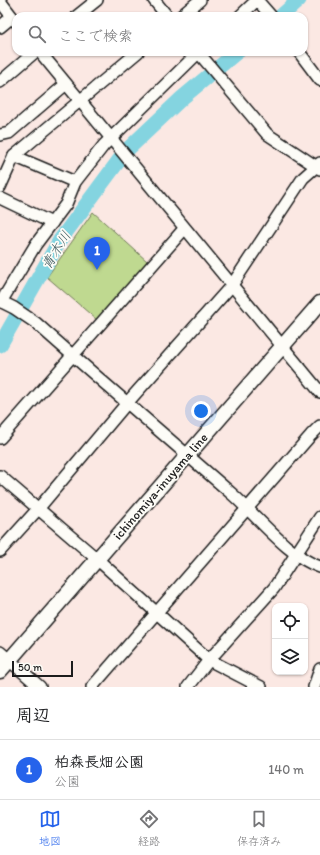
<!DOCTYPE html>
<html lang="ja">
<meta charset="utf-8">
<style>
:root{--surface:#fff;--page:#f6f6f6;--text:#202124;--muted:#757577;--line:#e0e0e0;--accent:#2563eb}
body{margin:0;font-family:Itim,"Klee One",sans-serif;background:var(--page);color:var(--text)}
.controls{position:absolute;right:12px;bottom:12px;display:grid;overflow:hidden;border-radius:8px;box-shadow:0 1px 3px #0004}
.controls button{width:36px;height:36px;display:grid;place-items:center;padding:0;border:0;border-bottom:1px solid var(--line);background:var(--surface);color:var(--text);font:20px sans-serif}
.scale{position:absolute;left:12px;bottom:10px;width:61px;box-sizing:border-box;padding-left:4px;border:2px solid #1c1c1c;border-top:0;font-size:11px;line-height:14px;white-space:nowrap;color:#1c1c1c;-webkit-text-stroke:3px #fdfcf7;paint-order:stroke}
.you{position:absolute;left:201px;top:411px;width:14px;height:14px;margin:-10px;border:3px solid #fff;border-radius:50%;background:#1a73e8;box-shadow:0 0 0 6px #1a73e833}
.badge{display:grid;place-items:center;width:26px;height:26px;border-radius:50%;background:var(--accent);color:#fff;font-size:13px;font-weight:700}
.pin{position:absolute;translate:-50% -33px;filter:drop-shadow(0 1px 2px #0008)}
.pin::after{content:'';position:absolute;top:21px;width:14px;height:12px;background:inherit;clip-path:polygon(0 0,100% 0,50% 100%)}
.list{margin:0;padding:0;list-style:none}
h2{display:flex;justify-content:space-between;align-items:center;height:52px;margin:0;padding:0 16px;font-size:17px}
h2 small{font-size:13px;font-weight:400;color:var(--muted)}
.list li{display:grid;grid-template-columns:26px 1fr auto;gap:12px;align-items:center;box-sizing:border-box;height:60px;padding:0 16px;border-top:1px solid var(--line)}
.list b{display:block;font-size:15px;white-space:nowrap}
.list p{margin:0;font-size:13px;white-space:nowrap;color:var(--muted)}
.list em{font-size:13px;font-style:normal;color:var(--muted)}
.icon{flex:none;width:22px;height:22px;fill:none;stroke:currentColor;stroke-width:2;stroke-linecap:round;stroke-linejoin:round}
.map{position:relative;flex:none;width:320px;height:687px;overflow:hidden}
.search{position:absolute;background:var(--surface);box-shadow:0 1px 3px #0004;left:12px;right:12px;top:12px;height:44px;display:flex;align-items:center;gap:10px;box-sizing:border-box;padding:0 14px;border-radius:12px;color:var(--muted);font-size:15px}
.sheet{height:112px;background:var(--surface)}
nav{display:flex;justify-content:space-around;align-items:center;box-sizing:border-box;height:56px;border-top:1px solid var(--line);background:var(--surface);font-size:11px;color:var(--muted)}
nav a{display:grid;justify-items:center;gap:2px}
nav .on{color:var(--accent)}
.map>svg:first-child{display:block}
.park{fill:#bfd990;stroke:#6e7a56}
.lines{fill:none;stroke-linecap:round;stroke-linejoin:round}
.river{stroke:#84d4e0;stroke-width:15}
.minor-casing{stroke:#1c1c1c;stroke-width:14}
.major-casing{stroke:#1c1c1c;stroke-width:17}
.minor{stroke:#fdfcf7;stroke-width:11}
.major{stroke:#fdfcf7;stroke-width:14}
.labels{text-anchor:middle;stroke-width:3.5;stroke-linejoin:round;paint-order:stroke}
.street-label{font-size:13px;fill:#1c1c1c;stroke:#fdfcf7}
.water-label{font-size:14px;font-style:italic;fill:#405c61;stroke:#fdfcf7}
</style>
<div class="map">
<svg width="320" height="687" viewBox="0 0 320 687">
<rect width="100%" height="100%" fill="#fbe8e3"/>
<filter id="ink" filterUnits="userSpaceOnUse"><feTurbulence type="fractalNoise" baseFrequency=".025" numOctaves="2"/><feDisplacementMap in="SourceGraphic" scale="8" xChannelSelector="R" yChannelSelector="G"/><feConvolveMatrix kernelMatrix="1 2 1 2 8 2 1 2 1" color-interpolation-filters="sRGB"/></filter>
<g filter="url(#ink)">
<polygon class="park" points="93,212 148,262 97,320 47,277"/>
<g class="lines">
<g class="river">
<polyline points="281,16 299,0"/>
<polyline points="128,149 182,98 237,52"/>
<polyline points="0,345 60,240 120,159"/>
</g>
<defs>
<g id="minor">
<polyline points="154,0 167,16"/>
<polyline points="257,0 271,16"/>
<polyline points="0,1 16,22"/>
<polyline points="77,16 97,0"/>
<polyline points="181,16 200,0"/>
<polyline points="240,16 257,0"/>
<polyline points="0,27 12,17"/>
<polyline points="40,52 320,392"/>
<polyline points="198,52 267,134 320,169"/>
<polyline points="299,52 320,80"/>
<polyline points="0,82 35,52"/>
<polyline points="0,135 9,133 66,84"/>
<polyline points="14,156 75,182"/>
<polyline points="0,187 14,156 138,52"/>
<polyline points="0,198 52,223"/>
<path d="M0 301 14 308 36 323C101 381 167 437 232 494 257 516 289 557 320 567"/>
<polyline points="1,302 36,244 66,204 75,182 104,145 199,52"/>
<polyline points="0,438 184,229"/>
<polyline points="0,476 97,559 209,660 261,687"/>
<polyline points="0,551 38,509 127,403 232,285 303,178 320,163"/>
<polyline points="0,652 40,687"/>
<polyline points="92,687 311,435 320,426"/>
<polyline points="188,687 209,660 274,588 320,517"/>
<polyline points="314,687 320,669"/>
</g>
<polyline id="major" points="0,671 320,303"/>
</defs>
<use href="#minor" class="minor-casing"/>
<use href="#major" class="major-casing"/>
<use href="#minor" class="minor"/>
<use href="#major" class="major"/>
</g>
</g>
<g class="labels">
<g class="street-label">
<text transform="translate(160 486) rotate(-49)" y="5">ichinomiya-inuyama line</text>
</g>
<g class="water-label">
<text transform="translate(56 250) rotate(-58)" y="5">青木川</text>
</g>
</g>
</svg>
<div class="controls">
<button><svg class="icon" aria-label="locate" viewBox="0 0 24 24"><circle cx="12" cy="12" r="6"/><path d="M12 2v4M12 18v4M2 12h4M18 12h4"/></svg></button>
<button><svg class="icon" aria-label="layers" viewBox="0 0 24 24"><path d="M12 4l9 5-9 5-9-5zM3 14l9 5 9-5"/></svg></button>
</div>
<div class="scale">50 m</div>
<div class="you"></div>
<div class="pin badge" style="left:97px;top:270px">1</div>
<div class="search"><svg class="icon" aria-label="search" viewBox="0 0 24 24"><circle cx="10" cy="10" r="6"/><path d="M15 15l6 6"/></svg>ここで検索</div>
</div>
<section class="sheet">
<h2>周辺<small></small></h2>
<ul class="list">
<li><span class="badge">1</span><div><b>柏森長畑公園</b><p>公園</p></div><em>140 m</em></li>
</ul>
</section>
<nav>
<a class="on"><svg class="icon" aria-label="map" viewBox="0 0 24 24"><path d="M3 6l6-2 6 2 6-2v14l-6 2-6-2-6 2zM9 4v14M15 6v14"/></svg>地図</a>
<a><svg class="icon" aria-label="directions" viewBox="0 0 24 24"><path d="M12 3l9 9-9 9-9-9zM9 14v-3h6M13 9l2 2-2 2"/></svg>経路</a>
<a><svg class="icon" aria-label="saved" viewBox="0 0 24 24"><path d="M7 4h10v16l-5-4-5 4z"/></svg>保存済み</a>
</nav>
